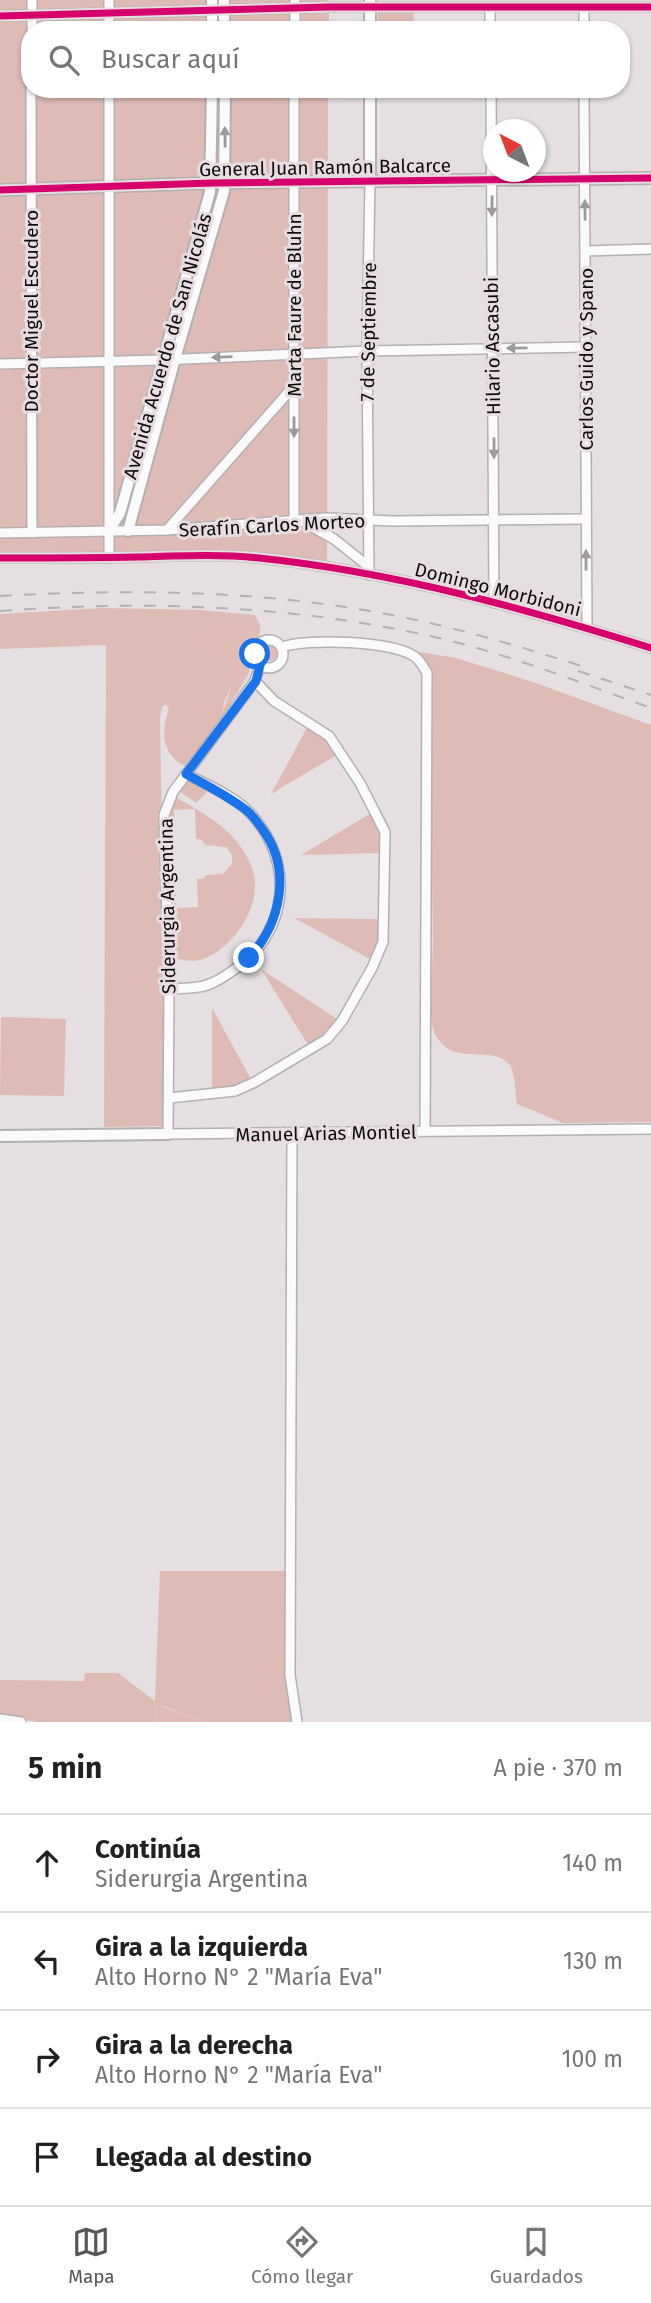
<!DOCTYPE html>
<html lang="es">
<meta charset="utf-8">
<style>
:root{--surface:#fff;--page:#f6f6f6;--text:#202124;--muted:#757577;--line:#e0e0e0;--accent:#595557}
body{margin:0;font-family:"Fira Sans",sans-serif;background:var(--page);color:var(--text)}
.compass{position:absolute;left:483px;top:119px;width:63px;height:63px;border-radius:50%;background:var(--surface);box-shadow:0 2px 5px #0004;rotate:318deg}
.stop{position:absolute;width:21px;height:21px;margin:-16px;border:5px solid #1a73e8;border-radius:50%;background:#fff}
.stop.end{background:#1a73e8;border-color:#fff;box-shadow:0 2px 7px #0008}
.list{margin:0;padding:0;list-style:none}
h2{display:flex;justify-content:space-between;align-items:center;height:91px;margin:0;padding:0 28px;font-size:30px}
h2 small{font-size:23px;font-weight:400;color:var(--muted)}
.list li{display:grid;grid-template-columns:46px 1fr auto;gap:21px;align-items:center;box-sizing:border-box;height:98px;padding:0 28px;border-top:2px solid var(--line)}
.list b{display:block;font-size:26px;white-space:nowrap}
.list p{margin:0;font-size:23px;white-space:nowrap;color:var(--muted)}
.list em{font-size:23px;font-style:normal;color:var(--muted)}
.icon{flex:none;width:38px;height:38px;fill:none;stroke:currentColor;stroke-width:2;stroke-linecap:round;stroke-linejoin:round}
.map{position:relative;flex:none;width:651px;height:1722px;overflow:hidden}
.search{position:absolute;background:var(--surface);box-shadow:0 2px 5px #0004;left:21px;right:21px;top:21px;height:77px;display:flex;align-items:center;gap:18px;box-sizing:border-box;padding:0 24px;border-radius:28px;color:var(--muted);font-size:26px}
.sheet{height:483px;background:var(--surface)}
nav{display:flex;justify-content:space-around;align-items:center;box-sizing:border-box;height:98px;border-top:2px solid var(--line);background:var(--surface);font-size:19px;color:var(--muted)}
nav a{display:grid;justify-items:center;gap:4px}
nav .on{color:var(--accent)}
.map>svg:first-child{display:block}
.green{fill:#debbb5;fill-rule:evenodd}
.forest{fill:#e1bcb6}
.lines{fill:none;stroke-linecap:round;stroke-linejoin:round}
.minor-casing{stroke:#b4afb1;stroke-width:12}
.tertiary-casing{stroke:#b4afb1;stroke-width:14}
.minor{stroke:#fbfafa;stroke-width:9}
.tertiary{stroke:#fbfafa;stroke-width:10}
.rail{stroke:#b3b2b2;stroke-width:2;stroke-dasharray:12 12;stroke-linecap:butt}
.cycleway-casing{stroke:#e7dde0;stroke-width:11}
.cycleway{stroke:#d6006c;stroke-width:7}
.oneway{fill:#9c9a9b}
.route{stroke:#1a73e8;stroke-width:9}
.labels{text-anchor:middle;stroke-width:6;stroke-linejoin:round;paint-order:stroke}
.street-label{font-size:19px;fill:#0e0b0c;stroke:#e7dde0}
</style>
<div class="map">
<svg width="651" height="1722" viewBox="0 0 651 1722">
<rect width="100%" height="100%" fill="#e5dfe1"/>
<g class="green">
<polygon points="0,0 329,0 329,30 30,30 30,89 328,89 327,567 257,558 0,558"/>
<polygon points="378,10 414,10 413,30 377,30"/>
<path d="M104 608 200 610 255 615C261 624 263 631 256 641L253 633C229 622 205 627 181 637L201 647 233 669 234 680 224 702 222 718 185 766C161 755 161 730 169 709L166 704 162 707 160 717 167 1126 104 1127 106 645 0 649V614Z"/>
<circle cx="269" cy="653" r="8"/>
<path d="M414 651 456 658 533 682 651 725V1122L563 1123 517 1104C515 1092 516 1072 508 1063 489 1044 449 1069 434 1031 427 1013 433 963 433 941 432 847 429 753 423 659Z"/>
<polygon points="308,726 328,737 338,754 271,794"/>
<polygon points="192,780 209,790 196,803 179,791 188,781"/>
<path d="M175 797C205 814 235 829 250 863 267 899 237 946 203 959 194 963 180 959 170 958L167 820ZM195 809 196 839 202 840 205 845 226 847 232 855V864L223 874 206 875 203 879H197L198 907 176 908 174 810Z"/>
<polygon points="373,812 382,833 384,853 301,855"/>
<polygon points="294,918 383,919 382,942 374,961"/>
<polygon points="261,969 340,1021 325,1037 310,1048"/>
<polygon points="212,1008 252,1081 234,1089 212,1092"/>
<polygon points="1,1017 66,1019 64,1096 0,1095"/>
<polygon points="160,1571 286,1571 285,1646 293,1722 205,1722 156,1703 155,1722 37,1722 0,1715 0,1680 84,1681 85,1673 118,1673 155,1701"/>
</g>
<g class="forest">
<path d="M217 627H240L253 633 256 641 250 650 249 673 222 718C224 701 235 686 233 669L201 647 180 637 197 630Z"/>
<polygon points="156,1702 164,1707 205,1722 155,1722"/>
</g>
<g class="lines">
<defs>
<g id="minor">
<polyline points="109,0 109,30"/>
<polyline points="295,0 295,30"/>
<polyline points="490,7 490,30"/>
<polyline points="584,7 584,30"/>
<polyline points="0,16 329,7 651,7"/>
<polyline points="32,30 32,0"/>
<polyline points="31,89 32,533"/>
<polyline points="491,89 494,603"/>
<polyline points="584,89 587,628"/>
<polyline points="586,251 651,249"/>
<polyline points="0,364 162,360 367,351 585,347"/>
<polyline points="294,520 294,89"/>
<polyline points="300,520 334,539 368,566"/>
<polyline points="167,530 293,387"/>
<polyline points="0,533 167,530 326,518 393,521 586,519"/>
<path d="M0 558C46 558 92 558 138 557 178 556 219 554 259 558 394 572 523 608 651 648"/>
<polyline points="109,558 109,89"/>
<polyline points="369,575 367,351 370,181"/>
<circle cx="269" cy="654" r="14"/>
<path d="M282 647C308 638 390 641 414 656 420 660 423 666 427 673L425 1131"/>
<polyline points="260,665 255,681 173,792 164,815 169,989 168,1134 651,1129"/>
<path d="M169 989C181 988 196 989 207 985 216 982 227 975 235 969 289 932 295 862 251 814 235 796 207 785 186 774"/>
<polyline points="169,1098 235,1091 255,1082 327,1039 342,1021 372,968 383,942 385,832 360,783 329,736 274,701 255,681"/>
<polyline points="292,1133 290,1675 297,1722"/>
<polyline points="0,1719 21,1722"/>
</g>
<g id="tertiary">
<polyline points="224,0 224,30"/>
<polyline points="370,0 370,30"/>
<polyline points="212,30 212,0"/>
<polyline points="370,181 370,89"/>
<polyline points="0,190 212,183 651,178"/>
<polyline points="109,531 120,513 210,192 212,89"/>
<polyline points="128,531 175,359 224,191 225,89"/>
<polyline points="0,1136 168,1134"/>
</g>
</defs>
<use href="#minor" class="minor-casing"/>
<use href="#tertiary" class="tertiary-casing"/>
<use href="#minor" class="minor"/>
<use href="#tertiary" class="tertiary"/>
<g class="rail">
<path d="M0 596C127 589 256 590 381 613 453 626 522 647 591 669"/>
<path d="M0 611C146 600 296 605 439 638 511 655 581 683 651 708"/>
<polyline points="578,671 651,695"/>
</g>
<defs>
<g id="cycleway">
<polyline points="0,16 329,7 651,7"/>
<polyline points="0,190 212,183 651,178"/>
<path d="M0 558C46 558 92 558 138 557 178 556 219 554 259 558 394 572 523 608 651 648"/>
</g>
</defs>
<use href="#cycleway" class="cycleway-casing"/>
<use href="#cycleway" class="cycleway"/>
</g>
<defs><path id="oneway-solid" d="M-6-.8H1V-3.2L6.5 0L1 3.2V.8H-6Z" transform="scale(1.75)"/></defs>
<g class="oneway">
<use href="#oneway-solid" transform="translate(225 137) rotate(-91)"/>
<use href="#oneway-solid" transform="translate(492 206) rotate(91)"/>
<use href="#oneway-solid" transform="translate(585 210) rotate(-91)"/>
<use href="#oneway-solid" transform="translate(517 348) rotate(179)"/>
<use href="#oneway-solid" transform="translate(222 357) rotate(178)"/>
<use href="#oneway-solid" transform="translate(294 427) rotate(90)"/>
<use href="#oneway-solid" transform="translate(494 448) rotate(90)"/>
<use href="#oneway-solid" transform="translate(586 560) rotate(-90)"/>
</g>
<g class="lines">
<path class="route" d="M249 958C281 923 292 870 263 830 258 823 253 815 246 810 228 796 206 785 186 774L256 681 260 665 255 654"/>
</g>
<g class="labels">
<g class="street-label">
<text transform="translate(325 167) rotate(-1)" y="7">General Juan Ramón Balcarce</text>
<text transform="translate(294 305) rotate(-90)" y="7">Marta Faure de Bluhn</text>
<text transform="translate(31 311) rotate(-90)" y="7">Doctor Miguel Escudero</text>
<text transform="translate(368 332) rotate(-89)" y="7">7 de Septiembre</text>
<text transform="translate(167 346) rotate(-74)" y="7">Avenida Acuerdo de San Nicolás</text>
<text transform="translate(492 346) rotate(-91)" y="7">Hilario Ascasubi</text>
<text transform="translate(586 359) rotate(-90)" y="7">Carlos Guido y Spano</text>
<text transform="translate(272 525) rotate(-3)" y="7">Serafín Carlos Morteo</text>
<text transform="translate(498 589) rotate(14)" y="7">Domingo Morbidoni</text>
<text transform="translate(167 906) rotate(-91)" y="7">Siderurgia Argentina</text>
<text transform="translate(326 1133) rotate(-1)" y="7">Manuel Arias Montiel</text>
</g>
</g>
</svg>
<svg class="compass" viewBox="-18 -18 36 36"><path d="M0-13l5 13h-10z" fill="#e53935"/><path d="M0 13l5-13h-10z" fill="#757577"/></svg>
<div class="stop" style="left:255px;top:654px"></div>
<div class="stop end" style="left:249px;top:958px"></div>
<div class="search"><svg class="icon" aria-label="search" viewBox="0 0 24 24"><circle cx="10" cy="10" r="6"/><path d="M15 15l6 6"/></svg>Buscar aquí</div>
</div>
<section class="sheet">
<h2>5 min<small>A pie · 370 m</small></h2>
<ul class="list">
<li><svg class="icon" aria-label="ahead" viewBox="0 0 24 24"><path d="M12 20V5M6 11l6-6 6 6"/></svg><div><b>Continúa</b><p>Siderurgia Argentina</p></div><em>140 m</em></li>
<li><svg class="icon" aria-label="left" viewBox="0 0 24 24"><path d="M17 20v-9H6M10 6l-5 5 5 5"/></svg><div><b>Gira a la izquierda</b><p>Alto Horno N° 2 &quot;María Eva&quot;</p></div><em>130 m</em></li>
<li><svg class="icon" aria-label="right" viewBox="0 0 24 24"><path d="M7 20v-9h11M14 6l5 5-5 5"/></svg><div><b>Gira a la derecha</b><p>Alto Horno N° 2 &quot;María Eva&quot;</p></div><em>100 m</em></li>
<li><svg class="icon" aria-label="arrive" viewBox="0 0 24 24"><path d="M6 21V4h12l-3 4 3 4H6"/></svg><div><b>Llegada al destino</b></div></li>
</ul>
</section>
<nav>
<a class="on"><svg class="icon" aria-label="map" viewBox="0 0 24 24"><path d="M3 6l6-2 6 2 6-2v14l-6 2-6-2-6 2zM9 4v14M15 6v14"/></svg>Mapa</a>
<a><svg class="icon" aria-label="directions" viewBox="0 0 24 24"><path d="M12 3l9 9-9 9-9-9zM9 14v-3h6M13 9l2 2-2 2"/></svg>Cómo llegar</a>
<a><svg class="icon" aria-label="saved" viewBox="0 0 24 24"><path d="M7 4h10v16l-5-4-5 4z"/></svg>Guardados</a>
</nav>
